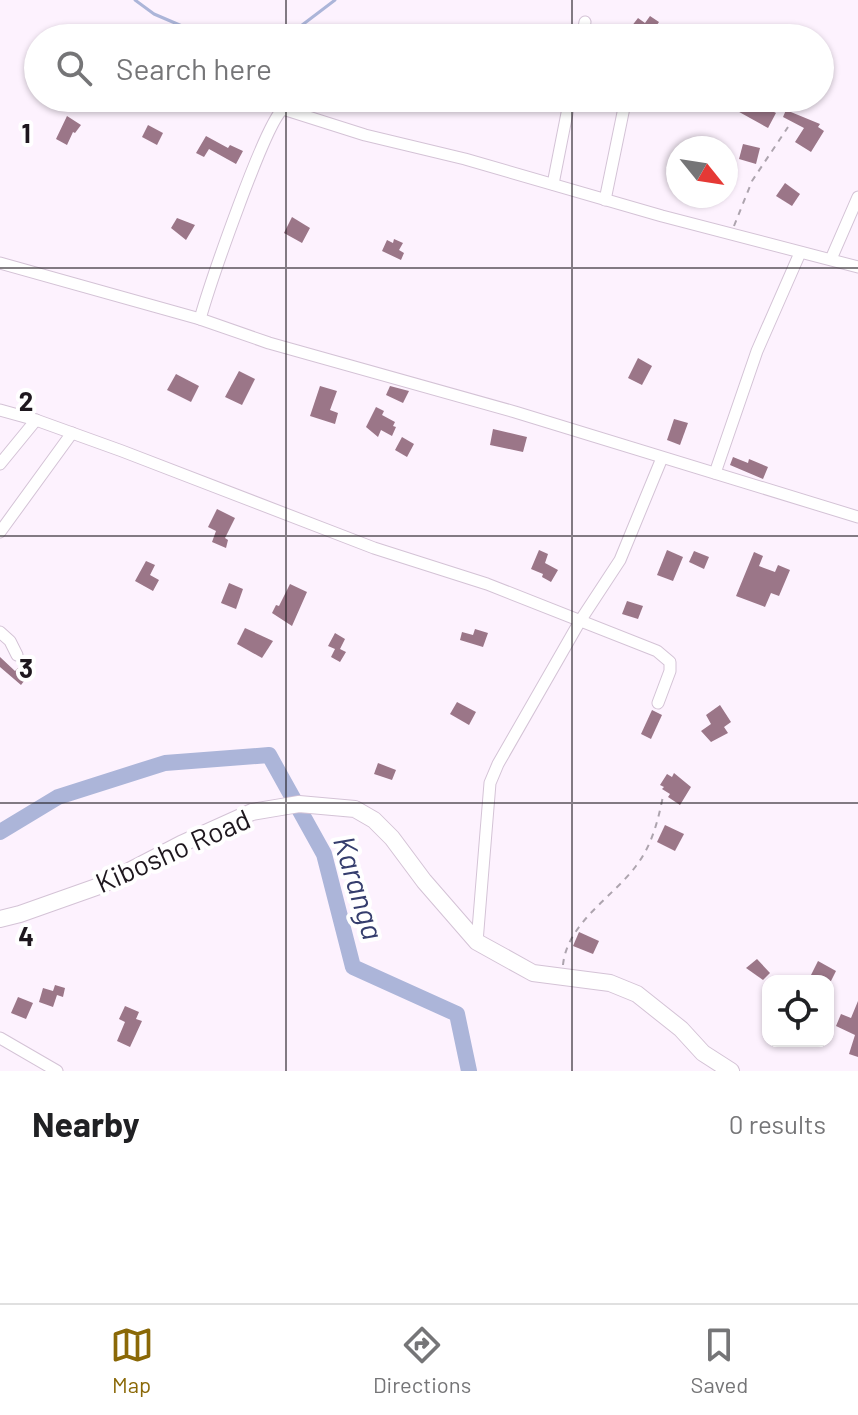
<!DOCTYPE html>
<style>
:root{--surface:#fff;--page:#f6f6f6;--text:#202124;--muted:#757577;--line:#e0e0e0;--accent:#8a6807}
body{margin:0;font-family:Barlow,sans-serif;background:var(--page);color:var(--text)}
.controls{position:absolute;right:24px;bottom:24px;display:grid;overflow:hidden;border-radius:16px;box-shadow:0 2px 6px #0004}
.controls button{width:72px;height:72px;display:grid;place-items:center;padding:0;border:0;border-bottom:2px solid var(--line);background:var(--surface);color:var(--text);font:40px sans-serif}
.compass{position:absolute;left:666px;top:136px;width:72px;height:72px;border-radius:50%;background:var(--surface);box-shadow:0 2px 6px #0004;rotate:120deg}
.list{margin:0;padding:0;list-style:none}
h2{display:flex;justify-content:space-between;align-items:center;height:104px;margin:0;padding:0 32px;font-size:34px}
h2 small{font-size:26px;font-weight:400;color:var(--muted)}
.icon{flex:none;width:44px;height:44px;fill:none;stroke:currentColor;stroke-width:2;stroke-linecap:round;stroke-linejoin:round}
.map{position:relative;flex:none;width:858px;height:1071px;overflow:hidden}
.search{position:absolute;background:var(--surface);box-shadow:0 2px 6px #0004;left:24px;right:24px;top:24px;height:88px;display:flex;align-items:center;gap:20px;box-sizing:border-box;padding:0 28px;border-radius:44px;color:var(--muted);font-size:30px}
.sheet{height:232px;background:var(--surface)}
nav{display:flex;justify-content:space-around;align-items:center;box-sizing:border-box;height:112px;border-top:2px solid var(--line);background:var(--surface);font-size:22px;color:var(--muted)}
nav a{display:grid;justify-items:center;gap:4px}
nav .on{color:var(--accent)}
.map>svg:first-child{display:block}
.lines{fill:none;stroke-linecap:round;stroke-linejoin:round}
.stream{stroke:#acb5d9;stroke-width:3}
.river{stroke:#acb5d9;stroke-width:16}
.building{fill:#9b7688}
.minor-casing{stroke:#d4c3d6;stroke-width:13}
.secondary-casing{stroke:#d4c3d6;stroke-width:18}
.path{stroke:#ada4ae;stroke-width:2;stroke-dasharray:6 6;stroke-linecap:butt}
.minor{stroke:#fff;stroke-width:11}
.secondary{stroke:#fff;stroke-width:16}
.grid{fill:none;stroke:#1e171e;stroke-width:2;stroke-opacity:0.55}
.labels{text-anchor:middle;stroke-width:8;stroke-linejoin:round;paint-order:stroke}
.street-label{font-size:28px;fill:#1e171e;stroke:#fff}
.water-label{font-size:30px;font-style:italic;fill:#353d6d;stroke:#fff}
.grid-label{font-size:26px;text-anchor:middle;font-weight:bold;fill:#1e171e;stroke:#fff;stroke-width:8;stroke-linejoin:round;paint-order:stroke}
</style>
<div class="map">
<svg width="858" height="1071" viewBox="0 0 858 1071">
<rect width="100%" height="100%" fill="#fdf2fe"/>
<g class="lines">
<g class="stream">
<polyline points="135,0 154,14 210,38"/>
<polyline points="285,38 335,0"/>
</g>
<polyline class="river" points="0,832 58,797 165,763 269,755 324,854 353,967 457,1014 469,1071"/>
</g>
<g class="building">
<polygon points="650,16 659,22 648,38 635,38 638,32 631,27 638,18 645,23"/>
<polygon points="737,98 748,98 776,113 768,128 732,108"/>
<polygon points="786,110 820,124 818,127 824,131 811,152 795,142 804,128 783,117"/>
<polygon points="67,116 81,125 75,133 73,132 67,145 56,139"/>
<polygon points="148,125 163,133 157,145 142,137"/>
<polygon points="206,136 228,148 230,145 243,151 236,164 209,149 204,157 196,153"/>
<polygon points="743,144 760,148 756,164 739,159"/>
<polygon points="785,183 800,194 792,206 776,196"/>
<polygon points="292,217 310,228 302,243 284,233"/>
<polygon points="177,218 195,225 186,240 171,228"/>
<polygon points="394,239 403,243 399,250 404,253 401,260 382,251 387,240 393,243"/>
<polygon points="638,358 652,366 642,385 628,378"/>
<polygon points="239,371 255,379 242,405 225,397"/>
<polygon points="176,374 199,386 191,402 167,390"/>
<polygon points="320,386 337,391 330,410 338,413 335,424 310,416"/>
<polygon points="390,386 409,391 403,403 386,395"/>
<polygon points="376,407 384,411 382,415 395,422 393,426 396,427 392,436 381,430 378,437 366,427"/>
<polygon points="674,419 688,423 680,445 667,440"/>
<polygon points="493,429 527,437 523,452 490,445"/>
<polygon points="402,437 414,444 407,457 395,450"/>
<polygon points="733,457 748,463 749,459 768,467 763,479 730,465"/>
<polygon points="217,509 235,518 225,538 228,540 226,548 212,542 216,531 208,527"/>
<polygon points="539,550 548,554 545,563 558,570 551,582 542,577 543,574 531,569"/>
<polygon points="667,550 683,557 673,581 657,575"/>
<polygon points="694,551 709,557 704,569 689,562"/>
<polygon points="754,552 763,556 759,566 775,572 778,565 790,570 779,596 771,593 765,607 736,596"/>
<polygon points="146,561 155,565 150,575 159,580 153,591 135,581"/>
<polygon points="229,583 243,589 236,609 221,603"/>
<polygon points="290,584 307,592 292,626 272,613 276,605 279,606"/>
<polygon points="627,601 643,606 638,619 622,614"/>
<polygon points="245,628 273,641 262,658 237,644"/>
<polygon points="475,629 488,633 483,647 460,640 462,632 473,635"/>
<polygon points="335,633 345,639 340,649 346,652 340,662 331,657 335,649 328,646"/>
<polygon points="0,657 15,671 18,668 28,676 21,685 0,667"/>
<polygon points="457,702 476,712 469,725 450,714"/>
<polygon points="720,705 731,722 724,727 728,733 711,742 701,731 711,724 706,715"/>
<polygon points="652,710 662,715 651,739 641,734"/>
<polygon points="378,763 396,770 392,780 374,774"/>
<polygon points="674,773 691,787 680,805 668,797 670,794 662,789 664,787 660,785 667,774 672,777"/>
<polygon points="665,825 684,834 675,851 657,842"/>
<polygon points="579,932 599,941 593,954 573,946"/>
<polygon points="757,959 770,973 763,980 746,968"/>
<polygon points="818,961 836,971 831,981 809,979"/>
<polygon points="55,985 65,988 63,997 57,995 53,1007 39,1002 43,988 53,991"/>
<polygon points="18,997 33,1003 26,1019 11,1013"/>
<polygon points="858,1001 858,1057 849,1054 855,1035 836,1026 841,1014 851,1018"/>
<polygon points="125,1006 139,1012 136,1019 142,1021 130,1047 117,1041 125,1022 119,1019"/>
</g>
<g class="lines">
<defs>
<g id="minor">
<polyline points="582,38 585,22"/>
<polyline points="553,184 570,98"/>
<polyline points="605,200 626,98"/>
<polyline points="831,259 858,197"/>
<polyline points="0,263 200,319 269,343 515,412 858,517"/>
<path d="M200 319C209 287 265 123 283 109L365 135 465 159 662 216 858 267"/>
<polyline points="0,410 36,420 122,451 374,548 487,584 657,651 670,662 670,671 658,703"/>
<polyline points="0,464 36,420"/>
<polyline points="715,473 757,351 800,253"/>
<polyline points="0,532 72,433"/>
<polyline points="0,632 10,641 17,655"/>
<polyline points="477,942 490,783 498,764 580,621 620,560 662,458"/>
<polyline points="0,1038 57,1071"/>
</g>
<polyline id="secondary" points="0,919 20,914 102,885 181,844 252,812 299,804 355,809 374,820 392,838 424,881 477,942 533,973 610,983 637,994 681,1029 703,1053 731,1071"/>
</defs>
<use href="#minor" class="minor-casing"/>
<use href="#secondary" class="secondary-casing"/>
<g class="path">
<polyline points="734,226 752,181 788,127"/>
<path d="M563 965C567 923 613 897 636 866 652 845 658 821 663 796"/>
</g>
<use href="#minor" class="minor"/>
<use href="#secondary" class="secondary"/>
</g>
<path class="grid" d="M286 0V38M572 0V38M286 98V1071M572 98V1071M0 268H858M0 536H858M0 803H858"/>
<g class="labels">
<g class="street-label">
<text transform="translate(173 851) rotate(-24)" y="10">Kibosho Road</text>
</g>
<g class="water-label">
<text transform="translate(358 888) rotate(73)" y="10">Karanga</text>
</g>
</g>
<g class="grid-label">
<text x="26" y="143">1</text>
<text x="26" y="411">2</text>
<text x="26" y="678">3</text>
<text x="26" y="946">4</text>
</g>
</svg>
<div class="controls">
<button><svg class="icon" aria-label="locate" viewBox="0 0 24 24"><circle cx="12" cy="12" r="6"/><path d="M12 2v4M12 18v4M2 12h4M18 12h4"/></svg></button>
</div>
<svg class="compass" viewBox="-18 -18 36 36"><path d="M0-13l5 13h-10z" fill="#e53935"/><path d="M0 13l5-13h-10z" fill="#757577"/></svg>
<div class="search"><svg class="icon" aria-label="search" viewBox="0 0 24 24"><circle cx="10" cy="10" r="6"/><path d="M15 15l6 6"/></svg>Search here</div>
</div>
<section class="sheet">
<h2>Nearby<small>0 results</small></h2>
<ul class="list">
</ul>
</section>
<nav>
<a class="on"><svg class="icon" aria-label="map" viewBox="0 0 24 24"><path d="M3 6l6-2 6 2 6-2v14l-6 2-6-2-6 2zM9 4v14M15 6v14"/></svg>Map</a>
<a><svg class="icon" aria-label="directions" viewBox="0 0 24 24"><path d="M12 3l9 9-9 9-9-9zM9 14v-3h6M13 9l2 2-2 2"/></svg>Directions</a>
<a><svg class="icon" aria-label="saved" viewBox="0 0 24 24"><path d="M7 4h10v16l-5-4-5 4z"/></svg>Saved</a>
</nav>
